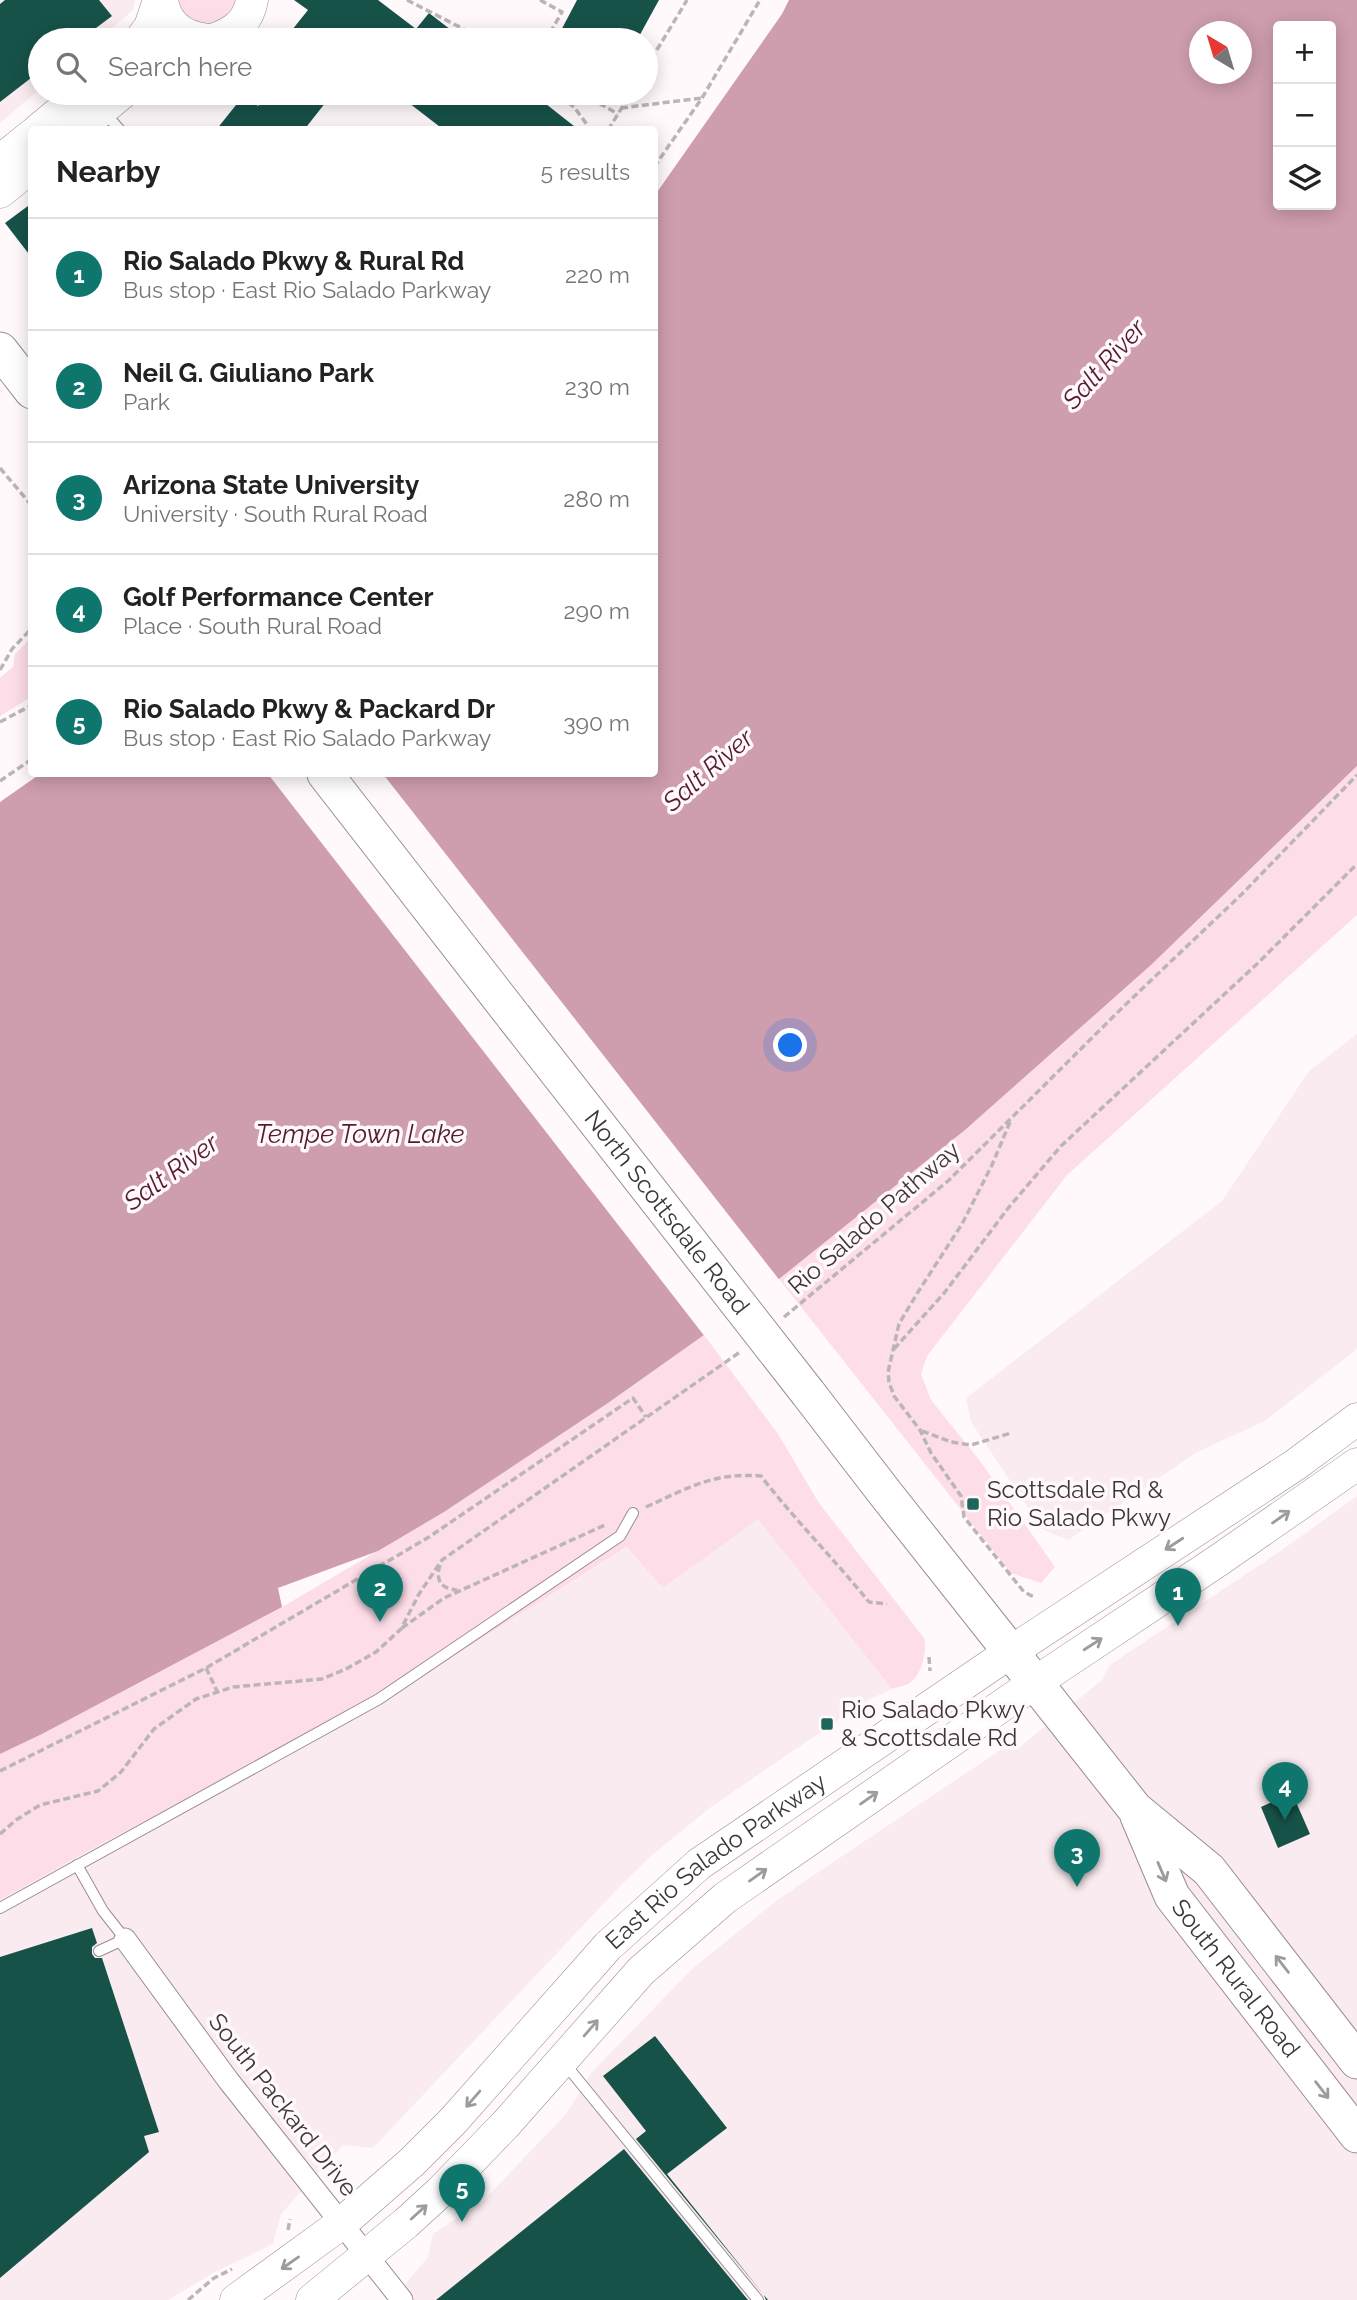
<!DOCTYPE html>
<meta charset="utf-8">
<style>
:root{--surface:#fff;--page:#f2f2f2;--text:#222;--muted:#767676;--line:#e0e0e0;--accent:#0f766e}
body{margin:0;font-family:Raleway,sans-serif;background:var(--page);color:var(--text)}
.controls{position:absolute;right:21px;top:21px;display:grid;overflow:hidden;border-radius:7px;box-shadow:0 4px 18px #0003}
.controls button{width:63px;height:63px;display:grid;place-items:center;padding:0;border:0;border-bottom:2px solid var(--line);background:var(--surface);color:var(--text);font:35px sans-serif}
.compass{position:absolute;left:1189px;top:21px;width:63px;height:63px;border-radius:50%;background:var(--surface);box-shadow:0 4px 18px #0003;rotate:322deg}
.you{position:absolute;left:791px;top:1046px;width:24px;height:24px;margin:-18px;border:5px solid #fff;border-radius:50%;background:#1a73e8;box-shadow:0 0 0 10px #1a73e833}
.badge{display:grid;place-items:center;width:46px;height:46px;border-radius:50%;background:var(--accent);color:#fff;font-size:23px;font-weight:700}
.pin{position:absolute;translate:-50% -58px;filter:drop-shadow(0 2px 4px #0008)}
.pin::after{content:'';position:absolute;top:37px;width:24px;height:21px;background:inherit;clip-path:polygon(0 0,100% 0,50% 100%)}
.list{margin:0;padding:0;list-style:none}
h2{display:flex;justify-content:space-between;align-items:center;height:91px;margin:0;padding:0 28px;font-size:30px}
h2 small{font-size:23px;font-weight:400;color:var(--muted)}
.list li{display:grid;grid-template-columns:46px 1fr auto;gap:21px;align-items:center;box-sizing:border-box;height:112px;padding:0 28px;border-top:2px solid var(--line)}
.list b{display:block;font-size:26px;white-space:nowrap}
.list p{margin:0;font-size:23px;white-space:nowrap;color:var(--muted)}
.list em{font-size:23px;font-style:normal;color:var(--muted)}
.icon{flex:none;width:38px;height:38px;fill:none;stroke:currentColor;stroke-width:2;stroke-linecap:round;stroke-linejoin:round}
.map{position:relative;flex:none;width:1357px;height:2300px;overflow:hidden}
.search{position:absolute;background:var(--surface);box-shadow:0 4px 18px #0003;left:28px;top:28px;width:630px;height:77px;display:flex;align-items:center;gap:18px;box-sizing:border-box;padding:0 24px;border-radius:38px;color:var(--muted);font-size:26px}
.panel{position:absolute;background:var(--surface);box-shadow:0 4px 18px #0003;left:28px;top:126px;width:630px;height:651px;border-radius:7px}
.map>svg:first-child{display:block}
.built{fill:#f9ebef}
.green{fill:#fddde8}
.water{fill:#ce9dae;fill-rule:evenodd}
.pier{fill:#fff9fb}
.building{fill:#175249}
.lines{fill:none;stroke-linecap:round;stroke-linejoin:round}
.lane-casing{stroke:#9a8d91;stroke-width:12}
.street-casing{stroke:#9a8d91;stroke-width:23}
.secondary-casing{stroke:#9a8d91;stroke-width:33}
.primary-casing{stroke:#9a8d91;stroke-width:37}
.path{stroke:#bbb5b7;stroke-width:3.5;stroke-dasharray:7 3.5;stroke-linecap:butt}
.lane{stroke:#fff;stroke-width:10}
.street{stroke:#fff;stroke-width:21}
.secondary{stroke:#fff;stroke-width:32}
.primary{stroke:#fff;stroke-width:35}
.primary-bridge-casing{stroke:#9a8d91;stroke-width:37;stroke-linecap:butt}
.primary-bridge{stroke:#fff;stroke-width:35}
.oneway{stroke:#9e9b9c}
.poi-dot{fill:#1f665a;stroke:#fff9fb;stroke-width:2.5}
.labels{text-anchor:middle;stroke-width:7;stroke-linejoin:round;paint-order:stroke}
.street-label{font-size:24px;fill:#3d3739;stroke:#fff9fb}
.poi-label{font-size:24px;fill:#3d3739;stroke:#fff9fb;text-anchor:start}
.water-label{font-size:26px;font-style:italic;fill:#551b35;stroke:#fff9fb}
</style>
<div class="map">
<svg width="1357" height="2300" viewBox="0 0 1357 2300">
<rect width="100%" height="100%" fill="#fff9fb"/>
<g class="built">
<polygon points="0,0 135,0 133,10 98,40 40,40 40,89 0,123"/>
<polygon points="1357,1034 1357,1349 1265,1421 1197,1452 1068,1540 1042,1529 971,1422 966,1398 1222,1201 1309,1071"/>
<polygon points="1357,1496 1357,2300 392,2300 428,2257 433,2234 484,2200 566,2114 592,2072 693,1968 776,1901 817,1873 1002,1749 1016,1750 1102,1680 1110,1665 1282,1550"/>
<polygon points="758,1518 892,1689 866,1701 711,1807 652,1855 623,1883 373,2148 343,2145 281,2214 273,2244 215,2272 168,2300 0,2300 0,1900 104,1842 378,1704 628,1547 663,1588"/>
</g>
<g class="green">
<path d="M178 0H238C225 30 189 35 178 0Z"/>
<polygon points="31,638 31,697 0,716 0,678 13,667 15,654"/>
<polygon points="1357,766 1357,915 1067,1175 927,1356 921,1374 931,1400 980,1461 1055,1567 1041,1583 1011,1573 779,1279 965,1130 1151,965"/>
<path d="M704 1335 778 1434 819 1503 924 1638C928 1650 921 1678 908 1684 904 1686 897 1687 892 1689L758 1519 663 1588 627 1547 378 1704 104 1842 0 1900V1754L42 1734 282 1607 444 1512 608 1403Z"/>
</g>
<path class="water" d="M789 0H1357V766L1151 965 965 1130 779 1279 704 1335 608 1403 444 1512 378 1551 278 1588 282 1607 42 1734 0 1754V802L40 774H654L655 195 782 14ZM1278 26H1331V205H1278ZM1200 32H1242V74H1200Z"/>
<polygon class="pier" points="268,774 383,774 781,1282 706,1338"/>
<g class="building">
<polygon points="5,0 99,0 112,16 80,40 40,40 40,71 0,102 0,4"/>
<polygon points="294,0 378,0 416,29 429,13 464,40 284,40 308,10"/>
<polygon points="577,0 659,0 637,40 556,40"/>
<polygon points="269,93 333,93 304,130 216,130 244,95 258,106"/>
<polygon points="396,93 532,93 579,130 444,130"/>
<polygon points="32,203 32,258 5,223"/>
<polygon points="1292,1793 1310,1834 1278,1848 1261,1807"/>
<polygon points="92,1928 97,1943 92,1947 92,1954 95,1958 102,1958 159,2132 144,2136 149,2152 0,2278 0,1957"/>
<polygon points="655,2036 727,2128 667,2174 768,2300 766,2300 764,2295 636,2139 646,2131 603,2076"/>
<polygon points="624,2149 748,2300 436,2300"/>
</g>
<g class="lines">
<defs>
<g id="lane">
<polyline points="103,111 120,130"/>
<polyline points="77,1865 103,1911 125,1939 99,1951"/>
<polyline points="0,1908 379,1699 620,1536 633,1513"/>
<polyline points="565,2064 758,2300"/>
</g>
<polyline id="street" points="125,1939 228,2080 402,2300"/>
<g id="secondary">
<path d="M162 0C166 28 188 40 215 40"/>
<polyline points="140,40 150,27 159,0"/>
<path d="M213 40C234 32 248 23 252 0"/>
<polyline points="38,130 83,93"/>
<polyline points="77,130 122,93"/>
<polyline points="0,161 32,135"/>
<polyline points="0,192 32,166"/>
<path id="s1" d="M236 2300 342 2223 412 2162 453 2121 608 1946 699 1864 1012 1651 1295 1465 1357 1419"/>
<polyline points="312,2300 406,2223 441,2191 505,2125 641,1971 725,1898 1036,1682 1219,1560 1357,1464"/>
</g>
<g id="primary">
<polyline points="0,350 32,391"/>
<polyline points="325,774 514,1017"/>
<polyline points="808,1393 885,1493 1135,1809 1209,1870 1357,2061"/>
<path id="s2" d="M1138 1816 1172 1896 1357 2135"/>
</g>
</defs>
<use href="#lane" class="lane-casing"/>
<use href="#street" class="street-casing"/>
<use href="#secondary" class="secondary-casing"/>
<use href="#primary" class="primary-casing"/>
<g class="path">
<polyline points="407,0 485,40"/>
<polyline points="540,0 562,12 546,40"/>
<polyline points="646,68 687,0"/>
<polyline points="581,93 618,114"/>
<polyline points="560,96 574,107 591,130"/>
<polyline points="554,102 560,96 567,93"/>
<polyline points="621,108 702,98"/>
<polyline points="608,130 631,93"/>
<polyline points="654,167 702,98 760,0"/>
<polyline points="0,468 32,506"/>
<polyline points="0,670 12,649 32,628"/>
<polyline points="0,722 32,705"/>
<polyline points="0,781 32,759"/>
<polyline points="1010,1122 992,1165 962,1224 918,1292 899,1324 888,1372 889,1382 894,1396 920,1430 931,1453 961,1496 964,1517 1024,1592 1034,1597"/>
<polyline points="784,1317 948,1181 1124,1006 1243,893 1357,775"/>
<polyline points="894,1349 945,1292 1009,1207 1061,1146 1258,963 1357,864"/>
<polyline points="922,1431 951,1442 971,1445 1011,1433"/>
<path d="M646 1507C688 1488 713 1472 761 1476 795 1520 834 1559 869 1602L887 1604"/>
<path d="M440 1565C435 1580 441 1589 457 1590"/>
<polyline points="402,1628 444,1598 607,1524"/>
<polyline points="929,1657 930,1671"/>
<polyline points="206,1668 217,1691"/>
<polyline points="0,1771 206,1668 429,1537 633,1398 646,1417"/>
<polyline points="0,1834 16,1820 40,1805 98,1791 121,1772 154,1729 196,1699 233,1687 322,1679 346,1669 376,1652 401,1629 419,1594 442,1560 740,1352"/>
<polyline points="288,2230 290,2219"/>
<polyline points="188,2300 214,2278 232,2269"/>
</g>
<use href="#lane" class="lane"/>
<use href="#street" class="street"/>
<use href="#secondary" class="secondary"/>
<use href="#primary" class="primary"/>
<defs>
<g id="primary-bridge">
<path id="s3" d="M514 1017 808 1393"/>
</g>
</defs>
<use href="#primary-bridge" class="primary-bridge-casing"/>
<use href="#primary-bridge" class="primary-bridge"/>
</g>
<defs><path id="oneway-shaft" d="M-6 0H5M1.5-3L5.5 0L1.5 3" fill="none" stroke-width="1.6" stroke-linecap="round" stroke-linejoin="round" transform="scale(1.75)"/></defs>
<g class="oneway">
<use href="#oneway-shaft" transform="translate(1281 1517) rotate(-35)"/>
<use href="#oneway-shaft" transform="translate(1174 1544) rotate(147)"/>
<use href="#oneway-shaft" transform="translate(1093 1644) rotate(-33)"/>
<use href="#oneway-shaft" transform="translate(869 1798) rotate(-35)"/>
<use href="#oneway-shaft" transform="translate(1162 1872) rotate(67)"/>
<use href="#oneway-shaft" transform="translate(758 1875) rotate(-35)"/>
<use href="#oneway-shaft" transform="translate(1282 1964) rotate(-128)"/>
<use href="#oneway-shaft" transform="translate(591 2028) rotate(-49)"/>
<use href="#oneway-shaft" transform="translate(1322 2090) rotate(52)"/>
<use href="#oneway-shaft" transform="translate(473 2099) rotate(131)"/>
<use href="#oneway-shaft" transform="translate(419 2212) rotate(-42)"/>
<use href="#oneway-shaft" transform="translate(290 2263) rotate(145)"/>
</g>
<g class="poi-dot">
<rect x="966" y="1497" width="14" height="14" rx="3.5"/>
<rect x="820" y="1717" width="14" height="14" rx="3.5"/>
</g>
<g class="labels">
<g class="street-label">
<text dy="8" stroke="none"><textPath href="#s3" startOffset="248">North Scottsdale Road</textPath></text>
<text transform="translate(874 1218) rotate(-41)" y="8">Rio Salado Pathway</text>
<text dy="8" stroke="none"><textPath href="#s1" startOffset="653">East Rio Salado Parkway</textPath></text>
<text dy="8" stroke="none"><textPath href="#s2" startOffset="191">South Rural Road</textPath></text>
<text transform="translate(283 2105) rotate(52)" y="8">South Packard Drive</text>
</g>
<g class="poi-label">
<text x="987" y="1498">Scottsdale Rd &amp;<tspan x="987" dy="28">Rio Salado Pkwy</tspan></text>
<text x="841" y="1718">Rio Salado Pkwy<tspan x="841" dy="28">&amp; Scottsdale Rd</tspan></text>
</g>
<g class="water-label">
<text transform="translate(1104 364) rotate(-48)" y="9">Salt River</text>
<text transform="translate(708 770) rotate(-41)" y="9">Salt River</text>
<text x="360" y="1143">Tempe Town Lake</text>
<text transform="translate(171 1172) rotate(-36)" y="9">Salt River</text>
</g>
</g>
</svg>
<div class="controls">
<button>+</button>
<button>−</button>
<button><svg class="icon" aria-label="layers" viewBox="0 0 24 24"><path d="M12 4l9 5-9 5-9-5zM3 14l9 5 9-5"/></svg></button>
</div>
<svg class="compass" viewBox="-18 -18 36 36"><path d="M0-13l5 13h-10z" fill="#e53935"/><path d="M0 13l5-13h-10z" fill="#767676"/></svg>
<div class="you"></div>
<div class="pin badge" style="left:1178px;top:1626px">1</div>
<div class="pin badge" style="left:380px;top:1622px">2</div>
<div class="pin badge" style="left:1077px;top:1887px">3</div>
<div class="pin badge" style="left:1285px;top:1820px">4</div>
<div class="pin badge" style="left:462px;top:2222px">5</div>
<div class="search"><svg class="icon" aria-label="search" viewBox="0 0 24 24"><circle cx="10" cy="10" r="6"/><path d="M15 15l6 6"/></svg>Search here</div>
<section class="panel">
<h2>Nearby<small>5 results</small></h2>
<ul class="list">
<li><span class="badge">1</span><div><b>Rio Salado Pkwy &amp; Rural Rd</b><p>Bus stop · East Rio Salado Parkway</p></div><em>220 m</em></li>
<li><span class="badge">2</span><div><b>Neil G. Giuliano Park</b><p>Park</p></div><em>230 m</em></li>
<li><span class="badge">3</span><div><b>Arizona State University</b><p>University · South Rural Road</p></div><em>280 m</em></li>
<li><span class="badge">4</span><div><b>Golf Performance Center</b><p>Place · South Rural Road</p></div><em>290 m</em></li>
<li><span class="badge">5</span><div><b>Rio Salado Pkwy &amp; Packard Dr</b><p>Bus stop · East Rio Salado Parkway</p></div><em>390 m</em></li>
</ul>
</section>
</div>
